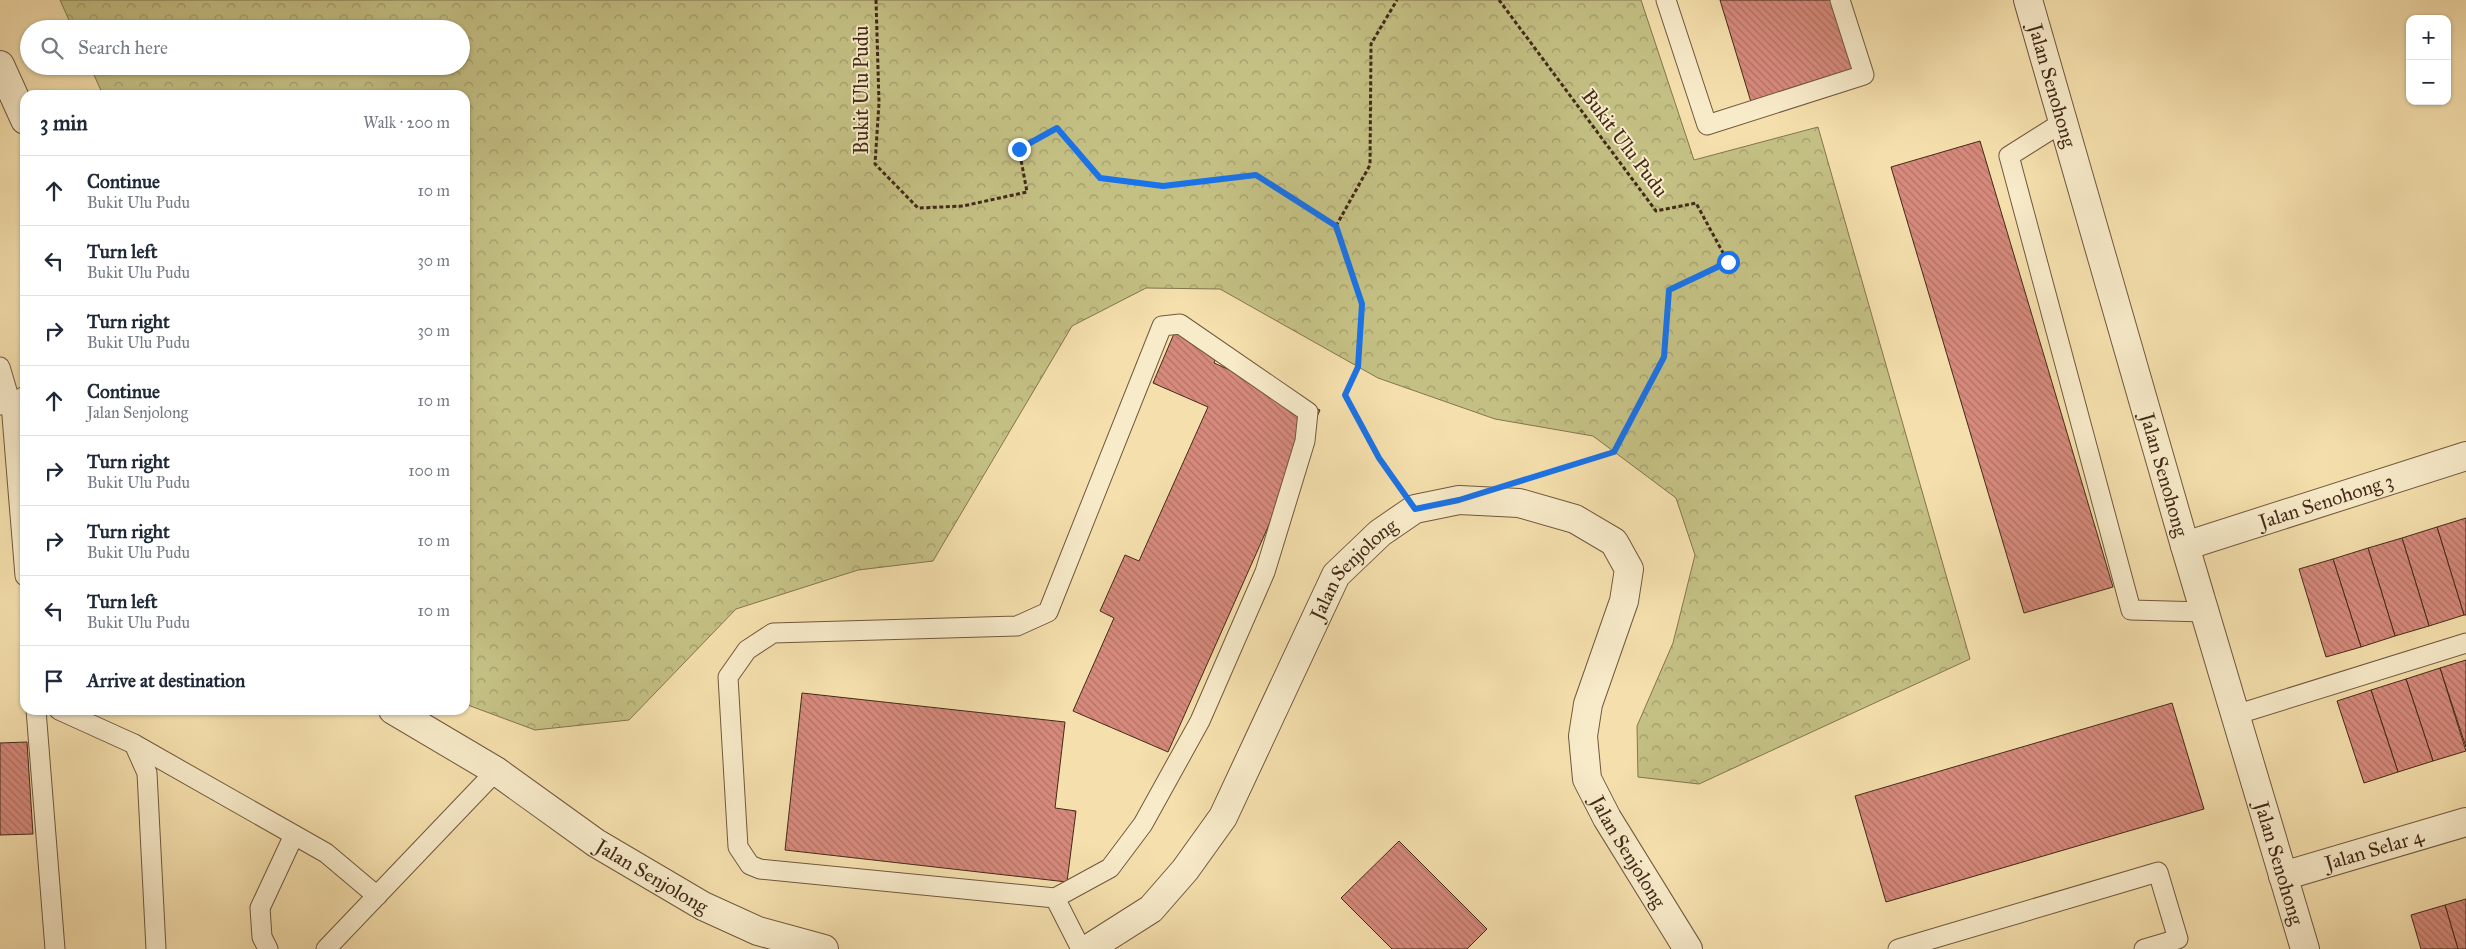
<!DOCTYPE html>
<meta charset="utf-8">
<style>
:root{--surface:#fff;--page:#f2f2f3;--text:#1f2937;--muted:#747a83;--line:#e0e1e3}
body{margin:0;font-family:"IM FELL Great Primer",serif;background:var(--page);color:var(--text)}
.controls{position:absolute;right:15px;top:15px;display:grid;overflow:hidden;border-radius:10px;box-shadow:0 1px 4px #0004}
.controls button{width:45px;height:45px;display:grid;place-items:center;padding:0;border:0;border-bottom:1px solid var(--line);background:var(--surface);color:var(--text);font:25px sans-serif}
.stop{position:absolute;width:15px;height:15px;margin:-11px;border:4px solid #1a73e8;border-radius:50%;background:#fff}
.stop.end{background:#1a73e8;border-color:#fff;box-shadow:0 1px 5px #0008}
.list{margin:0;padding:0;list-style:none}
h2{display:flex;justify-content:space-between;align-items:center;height:65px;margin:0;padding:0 20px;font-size:21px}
h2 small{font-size:16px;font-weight:400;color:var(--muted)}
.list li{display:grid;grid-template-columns:32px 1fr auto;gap:15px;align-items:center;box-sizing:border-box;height:70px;padding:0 20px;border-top:1px solid var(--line)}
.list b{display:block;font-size:19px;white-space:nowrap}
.list p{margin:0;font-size:16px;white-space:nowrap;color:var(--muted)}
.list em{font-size:16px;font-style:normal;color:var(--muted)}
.icon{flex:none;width:28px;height:28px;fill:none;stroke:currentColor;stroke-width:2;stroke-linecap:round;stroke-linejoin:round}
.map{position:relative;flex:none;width:2466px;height:949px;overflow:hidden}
.search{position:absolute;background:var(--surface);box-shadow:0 1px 4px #0004;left:20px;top:20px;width:450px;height:55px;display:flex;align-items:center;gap:12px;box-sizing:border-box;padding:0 18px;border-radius:28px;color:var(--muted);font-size:19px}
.panel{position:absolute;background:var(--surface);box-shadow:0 1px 4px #0004;left:20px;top:90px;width:450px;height:625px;border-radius:15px}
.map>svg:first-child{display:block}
.forest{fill:url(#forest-crowns);stroke:#84754e}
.building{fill:url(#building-back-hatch);stroke:#432a19}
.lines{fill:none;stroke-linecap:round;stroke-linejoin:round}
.lane-casing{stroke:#70583e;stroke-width:21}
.street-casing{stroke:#70583e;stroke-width:30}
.path{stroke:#432a19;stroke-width:3;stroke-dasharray:4 2.5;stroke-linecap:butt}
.lane{stroke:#f8ebca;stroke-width:19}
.street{stroke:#f8ebca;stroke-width:28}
.route{stroke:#1a73e8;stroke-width:6}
.labels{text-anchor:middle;stroke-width:4;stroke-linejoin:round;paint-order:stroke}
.street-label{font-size:20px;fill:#432a19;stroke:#f8ebca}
</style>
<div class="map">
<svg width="2466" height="949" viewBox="0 0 2466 949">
<defs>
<pattern id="forest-crowns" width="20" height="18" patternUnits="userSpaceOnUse" patternTransform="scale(1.25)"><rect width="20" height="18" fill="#c4c084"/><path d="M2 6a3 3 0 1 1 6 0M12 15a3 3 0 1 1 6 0" fill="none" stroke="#a19c6b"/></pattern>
<pattern id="building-back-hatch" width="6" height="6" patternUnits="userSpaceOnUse" patternTransform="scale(1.25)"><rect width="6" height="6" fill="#d78a7c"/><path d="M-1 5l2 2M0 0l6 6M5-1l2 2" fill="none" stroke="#b07165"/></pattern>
</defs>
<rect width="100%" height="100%" fill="#f5e0ad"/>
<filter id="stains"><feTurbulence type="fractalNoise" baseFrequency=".004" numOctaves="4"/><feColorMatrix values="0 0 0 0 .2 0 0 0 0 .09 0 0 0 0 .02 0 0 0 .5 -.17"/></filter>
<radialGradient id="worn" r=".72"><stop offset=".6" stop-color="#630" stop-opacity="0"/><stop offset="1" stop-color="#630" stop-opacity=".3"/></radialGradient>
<polygon class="forest" points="60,0 1641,0 1694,160 1818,127 1970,659 1699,784 1638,777 1637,726 1673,643 1695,555 1676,498 1593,436 1495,419 1378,378 1220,289 1146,288 1072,326 933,561 858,570 736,609 629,720 535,730 465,704 465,95 103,95 90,66 461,66 461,29 73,29"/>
<g class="building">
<polygon points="1720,0 1831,0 1853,71 1751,102"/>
<polygon points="1980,141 2113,587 2024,613 1891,167"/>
<polygon points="1176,329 1220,349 1214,363 1320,410 1168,752 1073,711 1114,618 1100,611 1125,555 1139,561 1208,407 1153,383"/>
<polygon points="2466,518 2466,615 2464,615 2437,527"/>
<polygon points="2437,527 2464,615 2429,626 2402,538"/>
<polygon points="2402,538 2429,626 2395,636 2368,548"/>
<polygon points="2368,548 2395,636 2361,647 2333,559"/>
<polygon points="2333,559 2361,647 2326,657 2299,569"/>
<polygon points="2466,660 2466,747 2440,668"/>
<polygon points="2440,668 2466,751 2433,761 2406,679"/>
<polygon points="2406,679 2433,761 2398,772 2371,690"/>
<polygon points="2371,690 2398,772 2364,783 2337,701"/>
<polygon points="802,693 1065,722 1055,808 1076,811 1067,882 785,850"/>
<polygon points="2172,703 2204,809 1886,902 1855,796"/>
<polygon points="27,742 33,834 0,835 0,743"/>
<polygon points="1399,841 1487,929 1467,949 1392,949 1341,898"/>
<polygon points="2466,899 2466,949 2458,949 2445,905"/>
<polygon points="2445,905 2458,949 2421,949 2411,915"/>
</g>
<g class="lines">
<defs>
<g id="lane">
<polyline points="1666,0 1707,125 1864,75 1840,0"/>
<polyline points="2063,122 2009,156 2131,610 2205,612"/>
<polygon points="1180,324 1308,412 1305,441 1265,572 1200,721 1143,824 1110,868 1055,898 760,869 750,865 738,847 728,677 747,650 773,633 1017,626 1048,612 1162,326"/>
<polyline points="0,367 11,404 0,405"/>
<polyline points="25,396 11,404 25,576"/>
<polyline points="36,710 55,949"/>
<polyline points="59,710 134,744 147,773 156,949"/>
<polyline points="2235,715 2466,643"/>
<polyline points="134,744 326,853 377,896"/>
<polyline points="1055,898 1081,949"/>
<polyline points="268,949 262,937 260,908 294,835"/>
<polyline points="326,949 496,771"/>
<polyline points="1898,949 2158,872 2178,939 2144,949"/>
</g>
<g id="street">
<path id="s1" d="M2028 0 2185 546 2305 949"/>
<polyline points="0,65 25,120"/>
<path id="s2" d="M2185 546 2466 456"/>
<path id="s3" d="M393 710 496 771 596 843 703 906 758 931 824 949"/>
<path id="s4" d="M2283 876 2466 822"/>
<path id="s5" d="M1088 949 1151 909 1185 870 1223 817 1336 575 1380 533 1415 509 1459 500 1519 503 1575 519 1614 542 1629 569 1624 601 1588 704 1583 736 1587 779 1607 818 1688 949"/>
</g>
</defs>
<use href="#lane" class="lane-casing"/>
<use href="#street" class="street-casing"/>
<g class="path">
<polyline points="876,0 879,103 875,164 918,208 963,206 1027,192 1019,149 1057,128 1100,178 1163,186 1256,175 1336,226 1362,304 1358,367 1345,395 1379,458 1396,482"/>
<polyline points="1499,0 1656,211 1696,203 1728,262 1669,290 1664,357 1614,452 1542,474"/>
<polyline points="1336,226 1370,165 1371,44 1397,0"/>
</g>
<use href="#lane" class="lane"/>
<use href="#street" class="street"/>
</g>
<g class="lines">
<polyline class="route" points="1019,149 1057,128 1100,178 1163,186 1256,175 1336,226 1362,304 1358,367 1345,395 1379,458 1415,509 1459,500 1614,452 1664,357 1669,290 1728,262"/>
</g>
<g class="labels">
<g class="street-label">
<text dy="7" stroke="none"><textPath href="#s1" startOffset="89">Jalan Senohong</textPath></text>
<text transform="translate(861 90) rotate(-90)" y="7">Bukit Ulu Pudu</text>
<text transform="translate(1625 143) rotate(53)" y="7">Bukit Ulu Pudu</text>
<text dy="7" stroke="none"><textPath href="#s1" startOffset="494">Jalan Senohong</textPath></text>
<text dy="7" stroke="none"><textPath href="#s2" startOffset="148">Jalan Senohong 3</textPath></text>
<text dy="7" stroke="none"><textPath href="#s5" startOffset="474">Jalan Senjolong</textPath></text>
<text dy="7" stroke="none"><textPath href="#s4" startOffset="95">Jalan Selar 4</textPath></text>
<text dy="7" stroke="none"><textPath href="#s5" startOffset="1102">Jalan Senjolong</textPath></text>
<text dy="7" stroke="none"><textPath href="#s1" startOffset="899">Jalan Senohong</textPath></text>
<text dy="7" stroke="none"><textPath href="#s3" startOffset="308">Jalan Senjolong</textPath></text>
</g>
</g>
<rect width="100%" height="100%" filter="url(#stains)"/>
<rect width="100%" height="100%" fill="url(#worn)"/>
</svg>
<div class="controls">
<button>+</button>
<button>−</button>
</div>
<div class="stop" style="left:1728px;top:262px"></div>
<div class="stop end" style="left:1019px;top:149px"></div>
<div class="search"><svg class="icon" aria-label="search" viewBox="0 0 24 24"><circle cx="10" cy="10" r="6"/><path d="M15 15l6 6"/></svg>Search here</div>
<section class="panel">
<h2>3 min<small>Walk · 200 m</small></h2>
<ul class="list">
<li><svg class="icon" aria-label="ahead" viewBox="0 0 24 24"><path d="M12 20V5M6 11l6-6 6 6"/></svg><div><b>Continue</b><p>Bukit Ulu Pudu</p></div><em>10 m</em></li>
<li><svg class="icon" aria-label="left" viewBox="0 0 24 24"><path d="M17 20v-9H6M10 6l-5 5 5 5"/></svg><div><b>Turn left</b><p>Bukit Ulu Pudu</p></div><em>30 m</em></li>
<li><svg class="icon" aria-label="right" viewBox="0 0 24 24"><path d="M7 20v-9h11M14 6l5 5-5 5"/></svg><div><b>Turn right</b><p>Bukit Ulu Pudu</p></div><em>30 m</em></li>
<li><svg class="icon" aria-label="ahead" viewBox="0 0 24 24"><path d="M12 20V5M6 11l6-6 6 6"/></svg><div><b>Continue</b><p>Jalan Senjolong</p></div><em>10 m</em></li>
<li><svg class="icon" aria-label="right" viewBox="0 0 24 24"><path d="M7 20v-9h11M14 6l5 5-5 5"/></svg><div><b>Turn right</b><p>Bukit Ulu Pudu</p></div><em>100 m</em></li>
<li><svg class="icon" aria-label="right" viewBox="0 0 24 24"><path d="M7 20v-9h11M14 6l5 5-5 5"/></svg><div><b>Turn right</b><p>Bukit Ulu Pudu</p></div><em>10 m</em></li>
<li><svg class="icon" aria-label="left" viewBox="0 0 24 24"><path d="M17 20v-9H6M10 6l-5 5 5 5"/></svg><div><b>Turn left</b><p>Bukit Ulu Pudu</p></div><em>10 m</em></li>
<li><svg class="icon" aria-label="arrive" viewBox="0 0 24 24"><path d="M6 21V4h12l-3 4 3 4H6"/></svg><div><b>Arrive at destination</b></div></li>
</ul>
</section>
</div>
